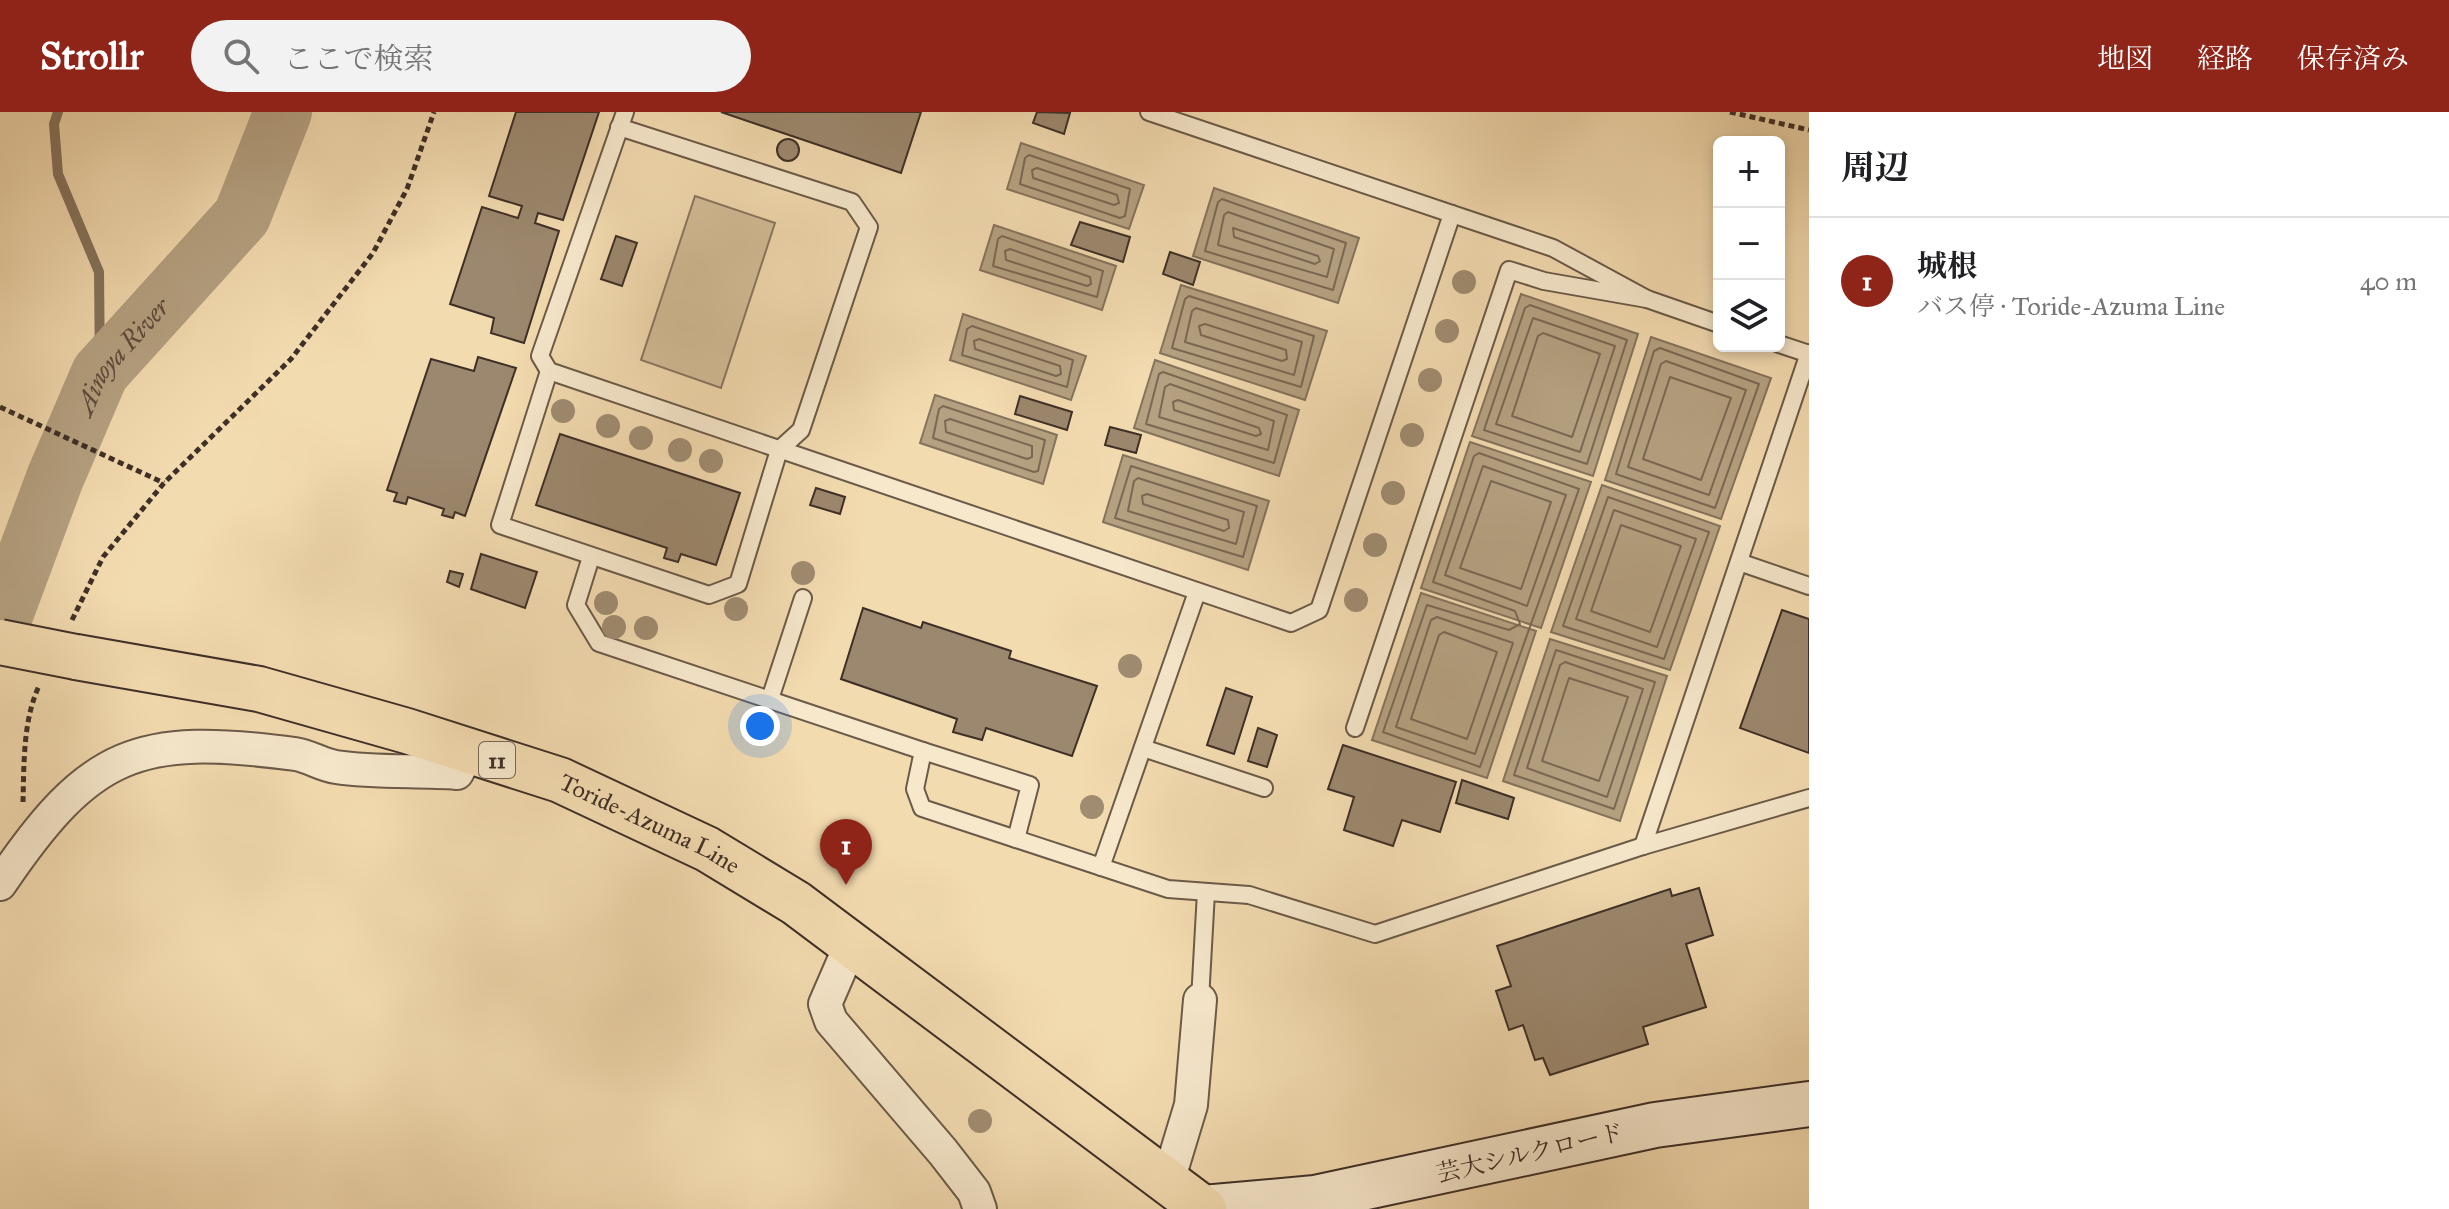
<!DOCTYPE html>
<html lang="ja">
<meta charset="utf-8">
<style>
:root{--surface:#fff;--page:#f2f2f2;--text:#202124;--muted:#757577;--line:#e0e0e0;--accent:#8f2418}
body{margin:0;font-family:"IM FELL Great Primer","Noto Serif JP",serif;background:var(--page);color:var(--text)}
.controls{position:absolute;right:24px;top:24px;display:grid;overflow:hidden;border-radius:12px;box-shadow:0 4px 12px #0003}
.controls button{width:72px;height:72px;display:grid;place-items:center;padding:0;border:0;border-bottom:2px solid var(--line);background:var(--surface);color:var(--text);font:40px sans-serif}
.you{position:absolute;left:760px;top:614px;width:28px;height:28px;margin:-20px;border:6px solid #fff;border-radius:50%;background:#1a73e8;box-shadow:0 0 0 12px #1a73e833}
.badge{display:grid;place-items:center;width:52px;height:52px;border-radius:50%;background:var(--accent);color:#fff;font-size:26px;font-weight:700}
.pin{position:absolute;translate:-50% -66px;filter:drop-shadow(0 2px 4px #0008)}
.pin::after{content:'';position:absolute;top:42px;width:28px;height:24px;background:inherit;clip-path:polygon(0 0,100% 0,50% 100%)}
.list{margin:0;padding:0;list-style:none}
h2{display:flex;justify-content:space-between;align-items:center;height:104px;margin:0;padding:0 32px;font-size:34px}
h2 small{font-size:26px;font-weight:400;color:var(--muted)}
.list li{display:grid;grid-template-columns:52px 1fr auto;gap:24px;align-items:center;box-sizing:border-box;height:128px;padding:0 32px;border-top:2px solid var(--line)}
.list b{display:block;font-size:30px;white-space:nowrap}
.list p{margin:0;font-size:26px;white-space:nowrap;color:var(--muted)}
.list em{font-size:26px;font-style:normal;color:var(--muted)}
.icon{flex:none;width:44px;height:44px;fill:none;stroke:currentColor;stroke-width:2;stroke-linecap:round;stroke-linejoin:round}
.map{position:relative;flex:none;width:1809px;height:1097px;overflow:hidden}
header{display:flex;align-items:center;gap:48px;box-sizing:border-box;height:112px;padding:0 40px;background:var(--accent);color:#fff}
header strong{font-size:38px}
nav{display:flex;gap:44px;margin-inline-start:auto;font-size:28px}
.search{width:560px;height:72px;background:var(--page);display:flex;align-items:center;gap:20px;box-sizing:border-box;padding:0 28px;border-radius:44px;color:var(--muted);font-size:30px}
main{display:flex}
aside{flex:1;background:var(--surface)}
.map>svg:first-child{display:block}
.green{fill:#d4be99;stroke:#897660;stroke-width:2}
.water{fill:#b5a181;stroke:#85735d;stroke-width:2}
.lines{fill:none;stroke-linecap:round;stroke-linejoin:round}
.shore{stroke:#7a6854;stroke-width:2}
.stream{stroke:#85735d;stroke-width:10}
.river{stroke:#b5a181;stroke-width:58}
.building{fill:#9c886e;stroke:#3e2f27;stroke-width:2}
.lane-casing{stroke:#6b5a49;stroke-width:20}
.street-casing{stroke:#6b5a49;stroke-width:36}
.secondary-casing{stroke:#3e2f27;stroke-width:48}
.primary-casing{stroke:#3e2f27;stroke-width:48}
.path{stroke:#3e2f27;stroke-width:5;stroke-dasharray:6 4;stroke-linecap:butt}
.lane{stroke:#f7e8cc;stroke-width:16}
.street{stroke:#f7e8cc;stroke-width:32}
.secondary{stroke:#f7e8cc;stroke-width:44}
.primary{stroke:#f3dbb0;stroke-width:44}
.primary-bridge-casing{stroke:#3e2f27;stroke-width:48;stroke-linecap:butt}
.primary-bridge{stroke:#f3dbb0;stroke-width:44}
.tree{fill:#a08c71}
.labels{text-anchor:middle;stroke-width:7;stroke-linejoin:round;paint-order:stroke}
.shield{fill:#f7e8cc;stroke:#766658;stroke-width:2}
.shield-label{font-size:22px;font-weight:bold;fill:#3e2f27}
.street-label{font-size:24px;fill:#3e2f27;stroke:#f7e8cc}
.water-label{font-size:26px;font-style:italic;fill:#5c4c3e;stroke:#f7e8cc}
</style>
<header>
<strong>Strollr</strong>
<div class="search"><svg class="icon" aria-label="search" viewBox="0 0 24 24"><circle cx="10" cy="10" r="6"/><path d="M15 15l6 6"/></svg>ここで検索</div>
<nav><a>地図</a><a>経路</a><a>保存済み</a></nav>
</header>
<main>
<div class="map">
<svg width="1809" height="1097" viewBox="0 0 1809 1097">
<rect width="100%" height="100%" fill="#f3dbb0"/>
<filter id="stains"><feTurbulence type="fractalNoise" baseFrequency=".0025" numOctaves="4"/><feColorMatrix values="0 0 0 0 .2 0 0 0 0 .09 0 0 0 0 .02 0 0 0 .5 -.17"/></filter>
<radialGradient id="worn" r=".72"><stop offset=".6" stop-color="#630" stop-opacity="0"/><stop offset="1" stop-color="#630" stop-opacity=".3"/></radialGradient>
<polygon class="green" points="695,84 775,111 721,276 641,248"/>
<g class="water">
<polygon points="1021,31 1144,73 1129,117 1007,77"/>
<polygon points="1214,76 1359,126 1338,191 1193,144"/>
<polygon points="994,113 1116,154 1102,198 980,158"/>
<polygon points="1181,173 1327,219 1305,288 1160,241"/>
<polygon points="1521,182 1638,222 1593,364 1472,324"/>
<polygon points="963,202 1086,244 1071,288 950,248"/>
<polygon points="1651,225 1771,266 1721,407 1605,368"/>
<polygon points="1155,248 1299,298 1279,364 1134,316"/>
<polygon points="935,283 1057,323 1043,372 920,331"/>
<polygon points="1470,330 1591,370 1541,516 1421,476"/>
<polygon points="1123,343 1269,389 1248,458 1103,410"/>
<polygon points="1602,373 1720,414 1670,558 1551,520"/>
<polygon points="1421,481 1536,519 1487,666 1372,628"/>
<polygon points="1550,527 1667,564 1620,709 1503,669"/>
</g>
<g class="lines">
<g class="shore">
<polygon points="1029,43 1130,77 1125,104 1120,106 1020,72 1025,46"/>
<polygon points="1037,56 1117,83 1119,91 1114,93 1033,66 1032,58"/>
<polygon points="1222,87 1346,131 1333,178 1205,139 1218,90"/>
<polygon points="1228,100 1334,137 1327,165 1218,133 1224,103"/>
<polygon points="1233,116 1318,144 1320,149 1315,152 1234,125"/>
<polygon points="1002,124 1103,159 1097,185 993,154 998,127"/>
<polygon points="1010,137 1090,165 1091,172 1087,174 1006,148 1005,139"/>
<polygon points="1189,184 1314,224 1301,275 1172,236 1185,187"/>
<polygon points="1530,193 1627,228 1587,352 1484,318 1525,196"/>
<polygon points="1196,196 1302,230 1294,263 1185,230 1192,199"/>
<polygon points="1533,206 1615,234 1580,340 1496,312"/>
<polygon points="1205,212 1286,238 1287,247 1282,249 1201,223 1199,214"/>
<polygon points="972,214 1073,248 1067,275 962,243 967,217"/>
<polygon points="1543,221 1600,242 1572,325 1512,304 1538,224"/>
<polygon points="979,227 1060,254 1061,262 1056,264 975,237 974,229"/>
<polygon points="1660,236 1759,272 1715,396 1616,362 1654,239"/>
<polygon points="1666,249 1746,278 1709,383 1628,355 1661,252"/>
<polygon points="1163,260 1287,303 1274,351 1146,312 1159,262"/>
<polygon points="1670,265 1731,286 1701,368 1643,347"/>
<polygon points="1170,272 1274,309 1268,338 1159,305 1165,275"/>
<polygon points="1178,288 1259,316 1261,322 1256,324 1174,298 1173,290"/>
<polygon points="943,294 1045,328 1038,359 1034,360 933,326 939,297"/>
<polygon points="950,307 1032,334 1032,345 1027,347 946,320 945,309"/>
<polygon points="1479,341 1579,377 1480,655 1383,620 1427,493 1509,518 1520,512 1515,499 1433,470 1474,344"/>
<polygon points="1131,354 1257,394 1243,445 1115,406"/>
<polygon points="1483,354 1566,383 1527,494 1445,463"/>
<polygon points="1138,366 1244,400 1236,432 1128,399 1134,369"/>
<polygon points="1491,369 1551,390 1521,477 1460,456"/>
<polygon points="1147,382 1228,408 1229,416 1224,419 1143,392 1142,384"/>
<polygon points="1608,385 1709,420 1664,547 1563,514"/>
<polygon points="1614,398 1696,427 1657,535 1576,507"/>
<polygon points="1621,413 1681,434 1650,520 1591,499"/>
<polygon points="1437,505 1513,531 1475,642 1396,615 1431,508"/>
<polygon points="1444,520 1497,540 1467,627 1411,607 1439,523"/>
<polygon points="1556,538 1655,570 1614,697 1514,663"/>
<polygon points="1565,550 1643,577 1607,685 1527,656 1560,553"/>
<polygon points="1569,566 1628,585 1599,669 1542,649"/>
</g>
<polyline class="stream" points="58,0 54,12 58,62 99,160 100,261"/>
<path class="river" id="s1" d="M0 514 55 366 100 261 242 104 283 0"/>
</g>
<g class="building">
<polygon points="516,0 599,0 563,108 538,101 535,111 559,119 524,231 491,221 494,206 450,192 482,95 518,106 522,94 489,84"/>
<polygon points="721,0 921,0 901,61"/>
<polygon points="1037,0 1070,1 1064,22 1033,11"/>
<circle cx="788" cy="38" r="11"/>
<polygon points="1080,110 1130,125 1123,150 1071,133"/>
<polygon points="616,124 637,131 622,174 601,167"/>
<polygon points="1170,140 1200,150 1193,173 1163,162"/>
<polygon points="478,245 516,256 465,404 455,400 453,406 442,403 444,397 408,385 406,392 394,389 397,381 387,378 431,247 474,259"/>
<polygon points="1020,284 1072,300 1067,318 1015,302"/>
<polygon points="1110,315 1141,323 1136,341 1105,333"/>
<polygon points="560,322 740,381 716,453 681,442 678,450 664,446 667,436 536,393"/>
<polygon points="816,376 845,385 840,402 810,393"/>
<polygon points="481,442 537,460 525,496 471,477"/>
<polygon points="450,459 463,462 459,475 447,470"/>
<polygon points="863,496 921,516 923,510 1011,539 1009,546 1097,574 1072,644 986,616 982,628 953,620 957,607 841,567"/>
<polygon points="1782,498 1809,507 1809,641 1740,616"/>
<polygon points="1226,576 1252,585 1234,642 1207,633"/>
<polygon points="1258,616 1277,623 1267,655 1248,649"/>
<polygon points="1343,633 1456,670 1440,720 1402,708 1393,734 1344,718 1354,685 1328,677"/>
<polygon points="1462,668 1514,686 1508,707 1456,691"/>
<polygon points="1699,776 1713,823 1686,832 1706,895 1643,915 1648,932 1550,963 1543,946 1535,948 1523,913 1509,918 1496,879 1511,874 1497,834 1670,777 1672,784"/>
</g>
<g class="lines">
<defs>
<g id="lane">
<polyline points="625,0 540,244 549,259 1291,511 1319,498 1452,102"/>
<polyline points="1149,0 1553,136 1647,187 1719,212"/>
<polyline points="1779,232 1809,242"/>
<polyline points="549,259 500,413 709,483 738,472 779,338 801,318 869,115 852,90 619,15"/>
<polyline points="591,445 576,493 599,531 923,639 915,677 922,696 1168,777 1249,783 1375,822 1643,734 1809,686"/>
<polyline points="1739,450 1809,474"/>
<polyline points="770,587 803,486"/>
<polyline points="1355,616 1509,158 1544,169 1647,187"/>
<polyline points="1143,636 1264,676"/>
<polyline points="923,639 1030,673 1016,727"/>
<polyline points="1643,734 1809,241"/>
<polyline points="1101,755 1197,480"/>
<polyline points="1200,888 1206,780"/>
</g>
<g id="street">
<path d="M0 772C90 639 137 621 295 642 309 644 322 653 336 655 375 661 417 658 457 661L468 639"/>
<polyline points="851,832 825,892 831,909 943,1040 974,1080 980,1097"/>
<polyline points="1168,1069 1191,993 1200,888"/>
</g>
<polyline id="secondary" points="1203,1096 1315,1086 1655,1013 1809,992"/>
<g id="primary">
<path id="s2" d="M76 545 259 577 407 619 560 668 707 737 796 791 1204 1097"/>
</g>
</defs>
<use href="#lane" class="lane-casing"/>
<use href="#street" class="street-casing"/>
<use href="#secondary" class="secondary-casing"/>
<use href="#primary" class="primary-casing"/>
<g class="path">
<polyline points="1730,0 1809,18"/>
<polyline points="0,295 164,371"/>
<polyline points="72,508 103,445 164,371 291,247 373,141 407,77 434,0"/>
<path d="M23 690C24 652 23 608 39 574"/>
</g>
<use href="#lane" class="lane"/>
<use href="#street" class="street"/>
<use href="#secondary" class="secondary"/>
<use href="#primary" class="primary"/>
<defs>
<polyline id="primary-bridge" points="0,530 76,545"/>
</defs>
<use href="#primary-bridge" class="primary-bridge-casing"/>
<use href="#primary-bridge" class="primary-bridge"/>
</g>
<g class="tree">
<circle cx="1464" cy="170" r="12"/>
<circle cx="1447" cy="219" r="12"/>
<circle cx="1430" cy="268" r="12"/>
<circle cx="563" cy="299" r="12"/>
<circle cx="608" cy="314" r="12"/>
<circle cx="1412" cy="323" r="12"/>
<circle cx="641" cy="326" r="12"/>
<circle cx="680" cy="338" r="12"/>
<circle cx="711" cy="349" r="12"/>
<circle cx="1393" cy="381" r="12"/>
<circle cx="1375" cy="433" r="12"/>
<circle cx="803" cy="461" r="12"/>
<circle cx="1356" cy="488" r="12"/>
<circle cx="606" cy="491" r="12"/>
<circle cx="736" cy="497" r="12"/>
<circle cx="614" cy="515" r="12"/>
<circle cx="646" cy="516" r="12"/>
<circle cx="1130" cy="554" r="12"/>
<circle cx="1092" cy="695" r="12"/>
<circle cx="980" cy="1009" r="12"/>
</g>
<g class="labels">
<rect class="shield" x="479" y="630" width="36" height="36" rx="6"/>
<g class="shield-label">
<text x="497" y="656">11</text>
</g>
<g class="street-label">
<text dy="8" stroke="none"><textPath href="#s2" startOffset="600">Toride-Azuma Line</textPath></text>
<text transform="translate(1530 1041) rotate(-13)" y="8">芸大シルクロード</text>
</g>
<g class="water-label">
<text dy="9" stroke="none"><textPath href="#s1" startOffset="298">Ainoya River</textPath></text>
</g>
</g>
<rect width="100%" height="100%" filter="url(#stains)"/>
<rect width="100%" height="100%" fill="url(#worn)"/>
</svg>
<div class="controls">
<button>+</button>
<button>−</button>
<button><svg class="icon" aria-label="layers" viewBox="0 0 24 24"><path d="M12 4l9 5-9 5-9-5zM3 14l9 5 9-5"/></svg></button>
</div>
<div class="you"></div>
<div class="pin badge" style="left:846px;top:773px">1</div>
</div>
<aside>
<h2>周辺<small></small></h2>
<ul class="list">
<li><span class="badge">1</span><div><b>城根</b><p>バス停 · Toride-Azuma Line</p></div><em>40 m</em></li>
</ul>
</aside>
</main>
